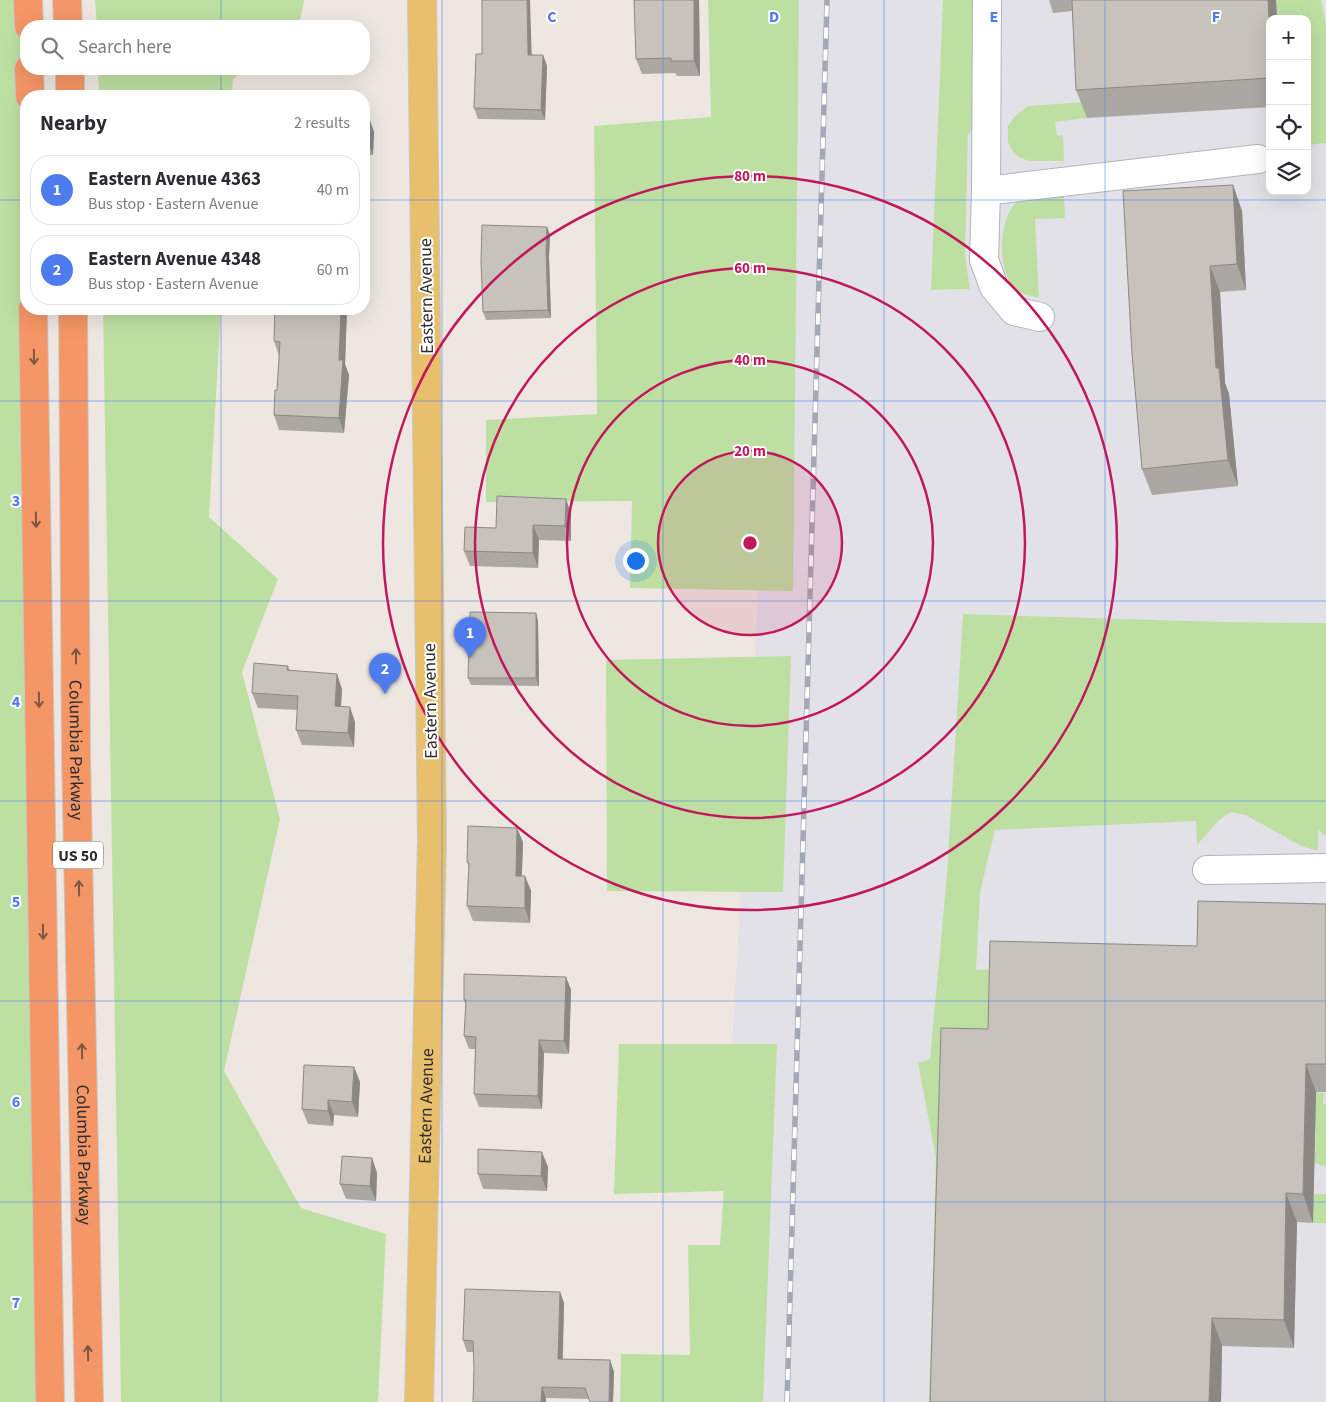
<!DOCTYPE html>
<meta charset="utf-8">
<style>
:root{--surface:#fff;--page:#f7f7f7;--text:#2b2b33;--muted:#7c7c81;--line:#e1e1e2;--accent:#4e7bee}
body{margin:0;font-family:"Source Sans 3",sans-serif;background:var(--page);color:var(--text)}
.controls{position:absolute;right:15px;top:15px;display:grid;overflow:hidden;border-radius:10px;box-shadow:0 5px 20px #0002}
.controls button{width:45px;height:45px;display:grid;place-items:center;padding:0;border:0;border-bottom:1px solid var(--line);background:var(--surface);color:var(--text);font:25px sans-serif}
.you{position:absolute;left:635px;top:560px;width:18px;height:18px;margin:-12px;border:4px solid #fff;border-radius:50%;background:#1a73e8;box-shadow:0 0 0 8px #1a73e833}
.badge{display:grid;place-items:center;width:32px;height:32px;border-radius:50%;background:var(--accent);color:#fff;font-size:16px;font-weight:700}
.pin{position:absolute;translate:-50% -41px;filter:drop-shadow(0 1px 2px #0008)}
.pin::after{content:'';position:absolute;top:26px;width:18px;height:15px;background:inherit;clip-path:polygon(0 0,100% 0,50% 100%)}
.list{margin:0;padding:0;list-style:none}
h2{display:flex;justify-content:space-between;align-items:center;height:65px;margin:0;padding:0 20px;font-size:21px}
h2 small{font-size:16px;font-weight:400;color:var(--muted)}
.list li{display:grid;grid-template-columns:32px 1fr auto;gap:15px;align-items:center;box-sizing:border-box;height:70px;margin:0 10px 10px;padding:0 10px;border:1px solid var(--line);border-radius:20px}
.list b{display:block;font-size:19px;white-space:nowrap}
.list p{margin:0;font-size:16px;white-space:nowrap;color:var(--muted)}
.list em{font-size:16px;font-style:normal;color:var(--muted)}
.icon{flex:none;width:28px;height:28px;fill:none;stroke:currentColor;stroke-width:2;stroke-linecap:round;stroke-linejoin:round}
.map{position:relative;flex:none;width:1326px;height:1402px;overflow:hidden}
.search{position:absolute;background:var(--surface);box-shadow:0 5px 20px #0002;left:20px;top:20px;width:350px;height:55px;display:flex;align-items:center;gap:12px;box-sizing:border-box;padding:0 18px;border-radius:20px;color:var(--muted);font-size:19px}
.panel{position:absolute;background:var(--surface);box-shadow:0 5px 20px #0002;left:20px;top:90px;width:350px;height:225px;border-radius:20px}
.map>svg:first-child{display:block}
.industrial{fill:#e2e1e7;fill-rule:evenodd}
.green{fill:#bde0a2}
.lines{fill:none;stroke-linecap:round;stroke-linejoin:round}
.minor-casing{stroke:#b1b4bc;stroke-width:30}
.major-casing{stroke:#c8c8c8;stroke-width:30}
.highway-casing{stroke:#c8c8c8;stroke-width:30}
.minor{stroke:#fff;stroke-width:28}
.major{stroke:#e8bf6c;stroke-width:28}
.highway{stroke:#f49666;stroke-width:28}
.rail-casing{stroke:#a4a8b6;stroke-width:5.5}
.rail{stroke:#fff;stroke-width:4;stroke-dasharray:11;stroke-linecap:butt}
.wall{fill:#aba7a2}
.shaded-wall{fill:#8b8884}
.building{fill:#c7c2bc;stroke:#8b8884}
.oneway{stroke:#7d5744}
.grid{fill:none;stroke:#4e7bee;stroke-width:1;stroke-opacity:0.55}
.ring{fill:none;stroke:#c2185b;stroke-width:2.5}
.labels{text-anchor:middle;stroke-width:4;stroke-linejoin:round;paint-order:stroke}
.shield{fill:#fff;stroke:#6c6c6c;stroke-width:1}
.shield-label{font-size:16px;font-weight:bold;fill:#2d2d2d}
.street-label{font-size:18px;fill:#2d2d2d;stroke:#fff}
.grid-label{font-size:16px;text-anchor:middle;font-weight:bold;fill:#4e7bee;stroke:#fff;stroke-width:4;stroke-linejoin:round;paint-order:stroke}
.centre{fill:#c2185b;stroke:#fff;stroke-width:2.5}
.ring-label{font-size:15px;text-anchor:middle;font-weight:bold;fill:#c2185b;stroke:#fff;stroke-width:4;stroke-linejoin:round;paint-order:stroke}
</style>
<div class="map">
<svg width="1326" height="1402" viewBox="0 0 1326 1402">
<rect width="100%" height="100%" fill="#eee7e1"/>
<path class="industrial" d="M784 0H1326V1402H711L788 87ZM1270 19H1307V191H1270Z"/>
<g class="green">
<polygon points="0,0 28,0 26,26 26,309 50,1402 0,1402"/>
<polygon points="95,0 304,0 300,22 296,26 97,26"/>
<polygon points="708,0 799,0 793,591 630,588 632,501 486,502 486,420 597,414 594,126 711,117"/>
<polygon points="943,0 972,0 974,126 968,135 965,255 970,289 931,290"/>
<polygon points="1276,0 1321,0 1326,24 1326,143 1307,145 1307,19 1277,19"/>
<polygon points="98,69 245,69 233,79 232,96 99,96"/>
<polygon points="1086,102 1087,118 1055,122 1057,136 1063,135 1064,161 1030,161 1020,158 1013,152 1008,142 1008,126 1015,116 1028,106"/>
<path d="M1064 196 1065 218 1035 219 1039 298C1030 296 1020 294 1014 288 996 269 997 207 1025 197 1031 195 1056 196 1064 196Z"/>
<polygon points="103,309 221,309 209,517 278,579 242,672 280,819 224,1071 301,1208 386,1234 378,1402 121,1402"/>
<polygon points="963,614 1223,622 1326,623 1326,836 1318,830 1318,851 1301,846 1246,815 1231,812 1219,820 1197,845 1196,821 995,830 980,892 976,970 1000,969 941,1402 929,1402 936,1158 918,1063 930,1059 947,875"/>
<polygon points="791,656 783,892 607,891 606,660"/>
<polygon points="619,1044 777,1044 763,1402 620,1402 621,1354 690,1355 688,1245 720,1245 724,1191 614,1194"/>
<polygon points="1316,1092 1324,1093 1323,1104 1326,1104 1326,1167 1315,1163"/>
<polygon points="1314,1194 1326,1194 1326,1223 1313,1223"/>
</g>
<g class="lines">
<defs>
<g id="minor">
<polyline points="987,0 986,191 984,260 994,287 1014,311 1040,317"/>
<polyline points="986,191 1258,159"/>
<polyline points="1207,870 1326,868"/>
</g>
<g id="major">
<path id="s1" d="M419 1402 432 840 422 0"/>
</g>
<g id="highway">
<polyline points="28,0 29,26"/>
<polyline points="67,0 68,26"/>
<polyline points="29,69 30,96"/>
<polyline points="70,69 70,96"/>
<polyline points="33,309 50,1402"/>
<path id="s2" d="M73 309 76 755 89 1402"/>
</g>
</defs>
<use href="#minor" class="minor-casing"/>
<use href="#major" class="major-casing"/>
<use href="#highway" class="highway-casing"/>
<use href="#minor" class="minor"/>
<use href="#major" class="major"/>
<use href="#highway" class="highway"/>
<defs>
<polyline id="rail" points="787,1402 827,0"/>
</defs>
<use href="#rail" class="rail-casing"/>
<use href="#rail" class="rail"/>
</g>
<g class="wall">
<polygon points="699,0 700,76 677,76 675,73 642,74 636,59"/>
<polygon points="1049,0 1276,0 1277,19 1270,19 1270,107 1087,118 1076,90 1072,11 1053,13"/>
<polygon points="531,55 543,55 547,66 545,120 478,119 474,108"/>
<polygon points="364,116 374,132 373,155 364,155"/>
<polygon points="1233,185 1242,211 1246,290 1220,292 1225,383 1229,394 1238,486 1152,495 1142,469"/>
<polygon points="547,227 550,235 549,257 551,318 486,320 483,312"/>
<polygon points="274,309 347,309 345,364 349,375 344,433 279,430 274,415 277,390 279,356 274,341 275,311"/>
<polygon points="566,499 571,514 571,541 539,540 538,568 470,566 464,551 496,528"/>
<polygon points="536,613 538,621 539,686 471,685 468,678"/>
<polygon points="288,666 290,670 342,689 341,707 355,722 354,747 302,745 296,730 298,710 258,708 252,693"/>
<polygon points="523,842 522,876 525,876 531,891 530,923 473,921 467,906 469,867 467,862"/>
<polygon points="1326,904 1326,1092 1316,1092 1313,1223 1297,1222 1294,1348 1222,1346 1221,1402 930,1402 988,1029 1197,946"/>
<polygon points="566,977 571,990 569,1054 544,1053 542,1109 479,1107 474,1094 475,1049 469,1049 464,1036 466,1006 464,1000"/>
<polygon points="354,1067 360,1082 358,1117 334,1115 333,1126 308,1124 302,1109"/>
<polygon points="372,1158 377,1173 376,1201 346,1199 340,1184"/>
<polygon points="548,1167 547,1191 483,1189 478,1174"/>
<polygon points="560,1292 564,1303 563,1359 610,1360 614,1372 613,1402 590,1402 589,1399 546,1398 546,1402 473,1402 474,1368 474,1352 467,1352 463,1340"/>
</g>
<g class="shaded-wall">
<polygon points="527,0 530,0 532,66 528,55"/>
<polygon points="694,0 699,0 700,76 694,61"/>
<polygon points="1268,0 1276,0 1277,19 1270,19 1270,36"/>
<polygon points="543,55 547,66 545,120 541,110"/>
<polygon points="369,117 374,132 373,155 367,140"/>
<polygon points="1233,185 1242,211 1246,290 1237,264"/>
<polygon points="547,227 550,235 549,257 551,318 548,310 546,250"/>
<polygon points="1210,266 1220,292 1225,383 1229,394 1238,486 1228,460 1216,368"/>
<polygon points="341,309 347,309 345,364 349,375 344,433 339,418 339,360"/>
<polygon points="566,499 571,514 571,541 565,526"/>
<polygon points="533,525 539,540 538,568 533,553"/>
<polygon points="536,613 538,621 539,686 536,678"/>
<polygon points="337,674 342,689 340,721 335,706"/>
<polygon points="350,707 355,722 354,747 348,733"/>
<polygon points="517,828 523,842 521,891 516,876"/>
<polygon points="525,876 531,891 530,923 525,908"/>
<polygon points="566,977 571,990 569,1054 564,1041"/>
<polygon points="539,1040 544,1053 542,1109 538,1096"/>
<polygon points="1306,1064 1316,1092 1313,1223 1303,1194"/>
<polygon points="354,1067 360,1082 358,1117 352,1102"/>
<polygon points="328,1100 334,1115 333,1126 328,1111"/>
<polygon points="542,1152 548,1167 547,1191 541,1176"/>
<polygon points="372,1158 377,1173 376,1201 370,1186"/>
<polygon points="1286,1193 1297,1222 1294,1348 1284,1320"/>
<polygon points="560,1292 564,1303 562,1370 558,1359"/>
<polygon points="1212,1318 1222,1346 1221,1402 1209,1402"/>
<polygon points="610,1360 614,1372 613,1402 609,1402"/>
<polygon points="542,1387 546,1398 546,1402 541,1402"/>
</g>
<g class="building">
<polygon points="482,0 527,0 528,55 543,55 541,110 474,108 476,54 482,54"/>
<polygon points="634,0 694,0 694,61 671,61 671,58 636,59"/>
<polygon points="1072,0 1268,0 1270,36 1270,78 1076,90"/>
<polygon points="364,116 369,117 367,140 364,140"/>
<polygon points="1233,185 1237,264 1210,266 1216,368 1219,368 1228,460 1142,469 1132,354 1123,191"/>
<polygon points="482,225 547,227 546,250 548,310 483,312 481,262"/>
<polygon points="275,309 341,309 339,360 343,360 339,418 274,415 275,390 277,390 280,342 274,341"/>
<polygon points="497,496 566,499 565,526 533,525 533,553 464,551 465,527 496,528"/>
<polygon points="470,612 536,613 536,678 468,678"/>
<polygon points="254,663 288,666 287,670 337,674 335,706 350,707 348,733 296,730 298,696 252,693"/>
<polygon points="468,826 517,828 516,876 525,876 525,908 467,906 469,863 467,862"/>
<polygon points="1198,901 1326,904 1326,1064 1306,1064 1303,1194 1286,1193 1284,1320 1212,1318 1209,1402 930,1402 941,1028 988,1029 990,941 1197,946"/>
<polygon points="464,974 566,977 564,1041 539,1040 538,1096 474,1094 476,1037 464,1036 466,1000 464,1000"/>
<polygon points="304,1065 354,1067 352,1102 328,1100 328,1111 302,1109"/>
<polygon points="478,1149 542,1152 541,1176 478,1174"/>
<polygon points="342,1156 372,1158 370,1186 340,1184"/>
<polygon points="465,1289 560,1292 558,1359 610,1360 609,1402 590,1402 585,1388 542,1387 541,1402 473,1402 474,1368 473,1341 463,1340"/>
</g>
<defs><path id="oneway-shaft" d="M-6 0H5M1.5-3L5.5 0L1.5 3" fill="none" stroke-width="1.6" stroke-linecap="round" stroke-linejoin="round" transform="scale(1.25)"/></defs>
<g class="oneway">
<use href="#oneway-shaft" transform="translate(34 357) rotate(89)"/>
<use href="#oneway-shaft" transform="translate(36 520) rotate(89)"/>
<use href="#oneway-shaft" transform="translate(76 656) rotate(-90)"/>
<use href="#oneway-shaft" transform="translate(39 700) rotate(89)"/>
<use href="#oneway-shaft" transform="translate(79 888) rotate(-91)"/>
<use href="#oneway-shaft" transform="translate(43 932) rotate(89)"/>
<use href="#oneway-shaft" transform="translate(82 1051) rotate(-91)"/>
<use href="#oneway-shaft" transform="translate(88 1353) rotate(-91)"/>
</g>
<path class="grid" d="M221 0V26M442 0V1402M663 0V1402M884 0V1402M1105 0V1402M221 69V96M0 200H26M364 200H1326M221 309V1402M0 401H1326M0 601H1326M0 801H1326M0 1001H1326M0 1202H1326"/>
<circle cx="750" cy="543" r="92" fill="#c2185b" fill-opacity=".12"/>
<g class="ring">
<circle cx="750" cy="543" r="92"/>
<circle cx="750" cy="543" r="183"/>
<circle cx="750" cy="543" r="275"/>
<circle cx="750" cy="543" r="367"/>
</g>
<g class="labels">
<rect class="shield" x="53" y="841.5" width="50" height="27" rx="4"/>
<g class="shield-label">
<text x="78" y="861">US 50</text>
</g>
<g class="street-label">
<text transform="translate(426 296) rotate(-91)" y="6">Eastern Avenue</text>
<text transform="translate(430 701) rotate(-91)" y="6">Eastern Avenue</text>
<text dy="6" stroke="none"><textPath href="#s2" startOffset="441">Columbia Parkway</textPath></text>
<text dy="6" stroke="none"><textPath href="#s1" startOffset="296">Eastern Avenue</textPath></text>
<text dy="6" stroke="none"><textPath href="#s2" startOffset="846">Columbia Parkway</textPath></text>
</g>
</g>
<g class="grid-label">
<text x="552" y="22">C</text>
<text x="774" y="22">D</text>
<text x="994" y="22">E</text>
<text x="1216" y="22">F</text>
<text x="16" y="506">3</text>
<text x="16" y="707">4</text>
<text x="16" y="907">5</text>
<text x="16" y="1107">6</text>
<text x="16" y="1308">7</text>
</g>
<circle cx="750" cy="543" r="8" class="centre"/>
<g class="ring-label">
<text x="750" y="181">80 m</text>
<text x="750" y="273">60 m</text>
<text x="750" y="365">40 m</text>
<text x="750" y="456">20 m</text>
</g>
</svg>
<div class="controls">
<button>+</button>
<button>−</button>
<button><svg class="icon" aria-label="locate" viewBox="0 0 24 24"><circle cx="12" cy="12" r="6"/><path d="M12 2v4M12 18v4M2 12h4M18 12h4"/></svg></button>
<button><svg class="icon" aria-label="layers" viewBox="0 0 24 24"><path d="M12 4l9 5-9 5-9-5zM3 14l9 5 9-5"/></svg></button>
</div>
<div class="you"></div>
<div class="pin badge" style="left:470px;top:658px">1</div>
<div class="pin badge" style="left:385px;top:694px">2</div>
<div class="search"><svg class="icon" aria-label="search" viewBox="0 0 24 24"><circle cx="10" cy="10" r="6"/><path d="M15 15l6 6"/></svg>Search here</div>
<section class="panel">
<h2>Nearby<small>2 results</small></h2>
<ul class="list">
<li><span class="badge">1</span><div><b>Eastern Avenue 4363</b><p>Bus stop · Eastern Avenue</p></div><em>40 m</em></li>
<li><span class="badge">2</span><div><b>Eastern Avenue 4348</b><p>Bus stop · Eastern Avenue</p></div><em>60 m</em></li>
</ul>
</section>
</div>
